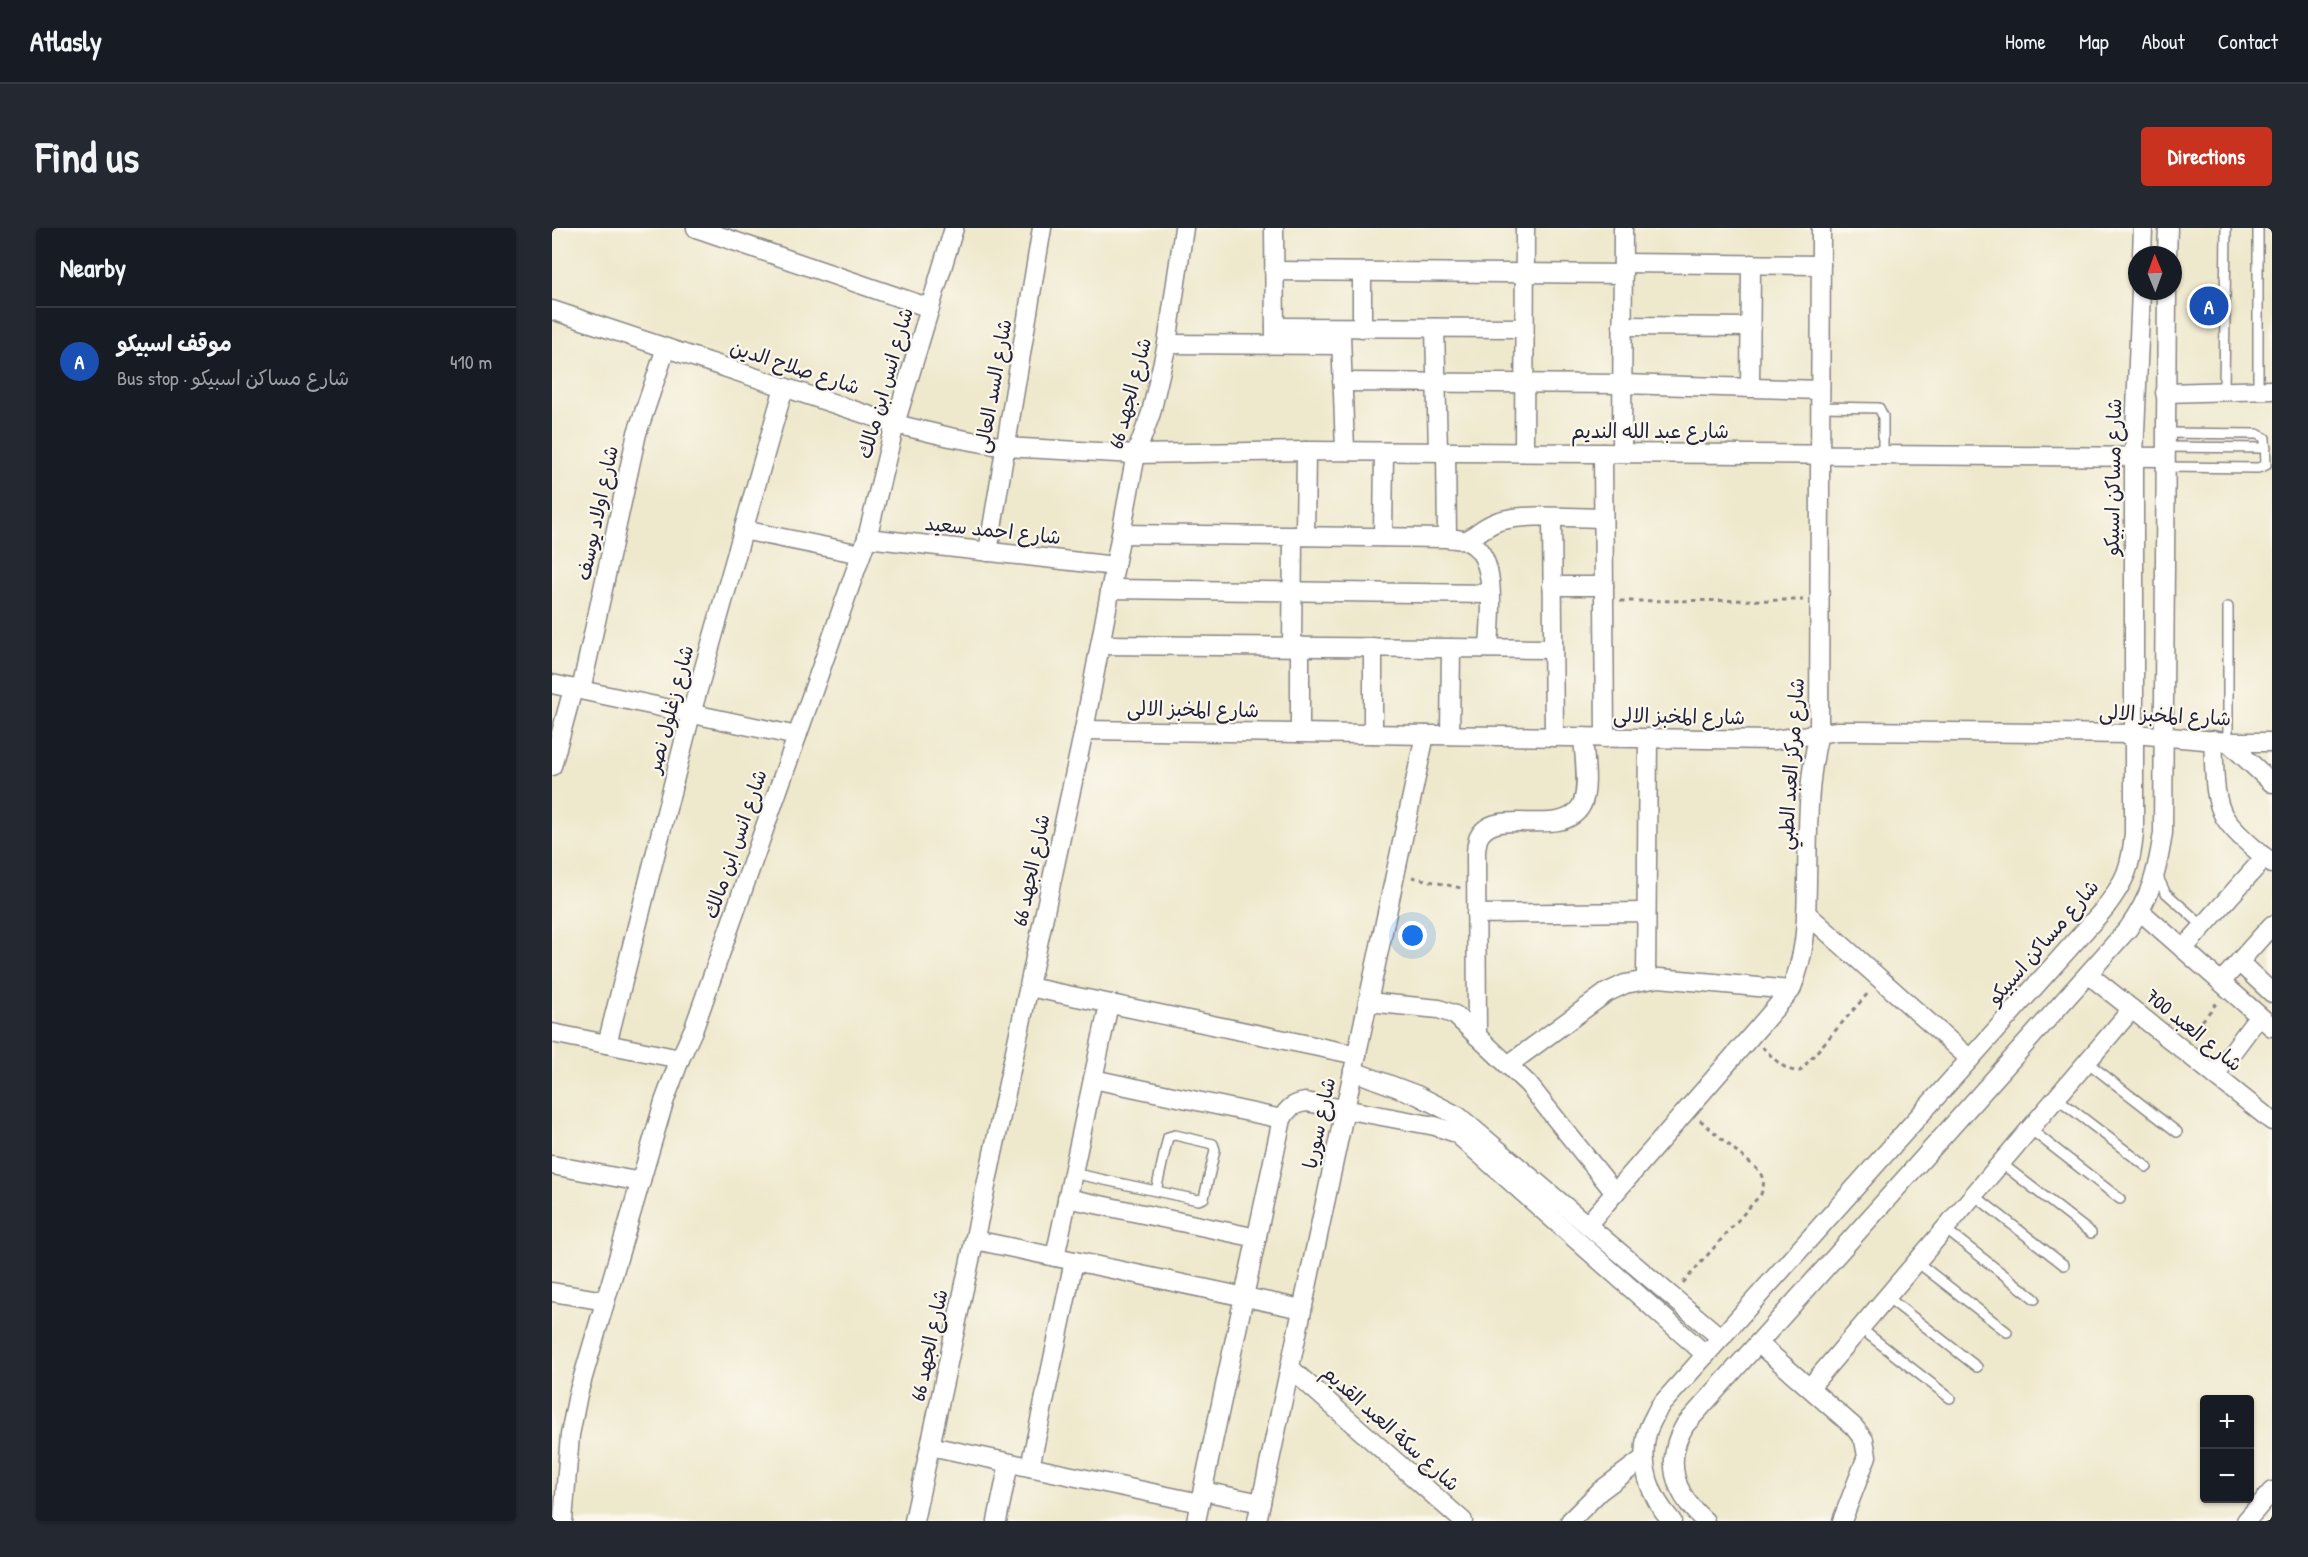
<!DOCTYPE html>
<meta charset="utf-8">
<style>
:root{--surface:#171b24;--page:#242831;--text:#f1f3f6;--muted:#9ea1a6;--line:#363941;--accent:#c8321e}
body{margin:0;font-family:"Patrick Hand","Playpen Sans Arabic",sans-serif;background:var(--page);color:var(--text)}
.controls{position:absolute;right:18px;bottom:18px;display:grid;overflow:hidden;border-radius:6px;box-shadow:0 2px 4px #0004}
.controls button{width:54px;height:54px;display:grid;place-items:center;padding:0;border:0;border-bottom:2px solid var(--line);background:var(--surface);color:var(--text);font:30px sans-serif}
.compass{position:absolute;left:1576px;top:18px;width:54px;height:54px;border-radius:50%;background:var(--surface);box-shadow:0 2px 4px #0004;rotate:359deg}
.you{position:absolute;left:861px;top:708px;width:21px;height:21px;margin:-15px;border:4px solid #fff;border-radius:50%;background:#1a73e8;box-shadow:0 0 0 9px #1a73e833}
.badge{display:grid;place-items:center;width:39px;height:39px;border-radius:50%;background:var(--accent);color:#fff;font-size:20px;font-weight:700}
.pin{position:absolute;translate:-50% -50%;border:3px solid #fff;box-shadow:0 2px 6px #0006}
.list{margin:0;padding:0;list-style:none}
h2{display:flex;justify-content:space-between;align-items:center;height:78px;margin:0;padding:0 24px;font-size:26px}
h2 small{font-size:20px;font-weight:400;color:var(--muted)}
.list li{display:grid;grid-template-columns:39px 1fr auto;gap:18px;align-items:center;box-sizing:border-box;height:108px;padding:0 24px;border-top:2px solid var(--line)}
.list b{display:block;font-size:22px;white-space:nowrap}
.list p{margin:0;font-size:20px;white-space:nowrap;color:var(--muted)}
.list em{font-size:20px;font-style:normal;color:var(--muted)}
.map{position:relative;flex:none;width:1720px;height:1293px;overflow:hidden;border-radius:6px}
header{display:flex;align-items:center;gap:36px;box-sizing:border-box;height:84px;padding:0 30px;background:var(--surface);border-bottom:2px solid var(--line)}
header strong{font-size:28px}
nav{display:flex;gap:33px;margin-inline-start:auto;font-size:21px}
.intro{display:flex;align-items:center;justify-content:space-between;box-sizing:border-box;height:144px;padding:0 36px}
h1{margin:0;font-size:42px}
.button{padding:15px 27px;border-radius:6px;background:var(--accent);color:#fff;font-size:21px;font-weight:700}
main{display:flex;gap:36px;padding:0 36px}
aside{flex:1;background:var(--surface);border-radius:6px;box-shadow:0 2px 4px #0004}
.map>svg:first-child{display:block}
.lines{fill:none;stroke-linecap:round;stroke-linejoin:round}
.service-casing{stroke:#888584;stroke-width:12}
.minor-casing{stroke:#888584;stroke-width:21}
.path{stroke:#888584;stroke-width:3;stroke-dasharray:4.5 4.5;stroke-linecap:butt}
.service{stroke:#fff;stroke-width:9}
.minor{stroke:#fff;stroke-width:18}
.labels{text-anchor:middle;stroke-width:4.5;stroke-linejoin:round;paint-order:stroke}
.street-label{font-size:20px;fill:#22223b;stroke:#fbf7ec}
</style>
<header>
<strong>Atlasly</strong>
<nav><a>Home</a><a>Map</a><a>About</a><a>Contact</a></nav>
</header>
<div class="intro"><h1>Find us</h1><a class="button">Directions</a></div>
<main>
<aside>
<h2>Nearby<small></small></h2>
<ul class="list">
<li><span class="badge" style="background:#1a4fb4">A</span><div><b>موقف اسبيكو</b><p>Bus stop · شارع مساكن اسبيكو</p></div><em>410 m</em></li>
</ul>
</aside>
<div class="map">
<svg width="1720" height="1293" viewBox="0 0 1720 1293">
<rect width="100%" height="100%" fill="#fbf7ec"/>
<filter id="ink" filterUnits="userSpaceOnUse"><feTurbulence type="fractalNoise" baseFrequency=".0167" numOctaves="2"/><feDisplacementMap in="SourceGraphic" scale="12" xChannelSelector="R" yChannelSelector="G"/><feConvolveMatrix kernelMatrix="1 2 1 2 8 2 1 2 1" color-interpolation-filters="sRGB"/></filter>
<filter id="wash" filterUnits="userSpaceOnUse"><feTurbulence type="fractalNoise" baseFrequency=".008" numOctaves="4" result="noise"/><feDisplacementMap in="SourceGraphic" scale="24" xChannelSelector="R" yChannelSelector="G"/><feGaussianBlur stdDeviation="1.35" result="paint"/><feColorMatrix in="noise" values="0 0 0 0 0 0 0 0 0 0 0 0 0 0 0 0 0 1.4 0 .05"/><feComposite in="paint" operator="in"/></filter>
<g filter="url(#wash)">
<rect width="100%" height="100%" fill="#eee8cc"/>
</g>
<g filter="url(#ink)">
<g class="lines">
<defs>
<g id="service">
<polyline points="1706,0 1706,163"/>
<polyline points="1672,163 1674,0"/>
<polyline points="1268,179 1327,180 1331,188 1331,227"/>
<polyline points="1613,219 1714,220"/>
<polyline points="1613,239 1706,240 1714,237 1713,210 1705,206 1613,205"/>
<polyline points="1676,514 1676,379"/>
<polyline points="1605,647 1613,664 1651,698"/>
<polyline points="1535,834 1625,904"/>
<polyline points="1505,870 1595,939"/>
<polyline points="1478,901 1568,971"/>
<polyline points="1449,935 1539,1005"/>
<polyline points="520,945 604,963 616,909 623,907 661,916 663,922 652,970 646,972 604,963"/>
<polyline points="1422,967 1512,1037"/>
<polyline points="1393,1001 1483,1071"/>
<polyline points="1365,1034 1455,1104"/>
<polyline points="1335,1069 1425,1139"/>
<polyline points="1308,1100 1398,1170"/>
</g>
<g id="minor">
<polyline points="144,0 378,80"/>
<polyline points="722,0 723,109"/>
<polyline points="1590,27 1591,0"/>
<polyline points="1615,27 1616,0"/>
<polyline points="1071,35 1269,37"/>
<polyline points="722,43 1071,46"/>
<polyline points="810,44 810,100"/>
<polyline points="0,82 343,196 398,209 453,219 584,226 754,223 1612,229"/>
<polyline points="1070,98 1199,99"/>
<polyline points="723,99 972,100"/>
<polyline points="883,100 886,224"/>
<polyline points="789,107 793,223"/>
<polyline points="615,116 789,117"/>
<polyline points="790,154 1070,156 1268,162"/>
<polyline points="1198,160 1199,36"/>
<polyline points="1613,165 1720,162"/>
<polyline points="894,224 895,310"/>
<polyline points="972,224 973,0"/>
<polyline points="1051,225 1053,510"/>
<polyline points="1070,225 1071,0"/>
<polyline points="1000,290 1002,509"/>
<polyline points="191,302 309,326"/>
<path d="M569 306 895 310C901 311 908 311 914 313 948 325 938 391 937 420"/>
<polyline points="753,308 754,223"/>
<polyline points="831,309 832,224"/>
<polyline points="315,310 563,338"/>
<path d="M915 313C925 305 935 297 947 293 975 285 1021 290 1051 290"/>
<polyline points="436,324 490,0"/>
<polyline points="1000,358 1052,358"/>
<polyline points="558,361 938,366"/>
<polyline points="548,417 1001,421"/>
<polyline points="740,418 741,308"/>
<polyline points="748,418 748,505"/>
<polyline points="0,456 245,508"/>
<polyline points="29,462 85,205 114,120"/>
<polyline points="532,502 1222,512 1285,503 1304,503 1582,506 1676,514 1720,514"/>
<polyline points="821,506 821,419"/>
<polyline points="898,507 899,420"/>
<path d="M1661 512C1663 536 1660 569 1673 590 1685 608 1705 622 1720 636"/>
<polyline points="1676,514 1720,555"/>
<polyline points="0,538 21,461"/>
<polyline points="1588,683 1720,799"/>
<polyline points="1254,685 1418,831"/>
<polyline points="924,686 1094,684"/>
<polyline points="1631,721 1713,629"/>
<polyline points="1687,734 1720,765"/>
<polyline points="1536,746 1720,893"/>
<polyline points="1094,751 1096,510"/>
<polyline points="1669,754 1720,697"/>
<polyline points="477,759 805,827"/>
<polyline points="816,774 887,781 903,787 976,856 1063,965"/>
<polyline points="0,805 128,831"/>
<path d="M925 808 924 625C924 621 925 615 926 611 941 575 1009 613 1029 578 1038 563 1032 527 1031 509"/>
<polyline points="55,816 139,486 232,159"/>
<polyline points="956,837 1054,765 1073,756 1107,750 1239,762"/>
<polyline points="801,843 865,867 906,888 1169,1110"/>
<polyline points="1663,847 1707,788"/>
<polyline points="541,851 730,891"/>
<polyline points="0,937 89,954"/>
<polyline points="515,970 705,1010"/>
<path d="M1035 997 1239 762C1255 722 1254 695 1255 653 1256 603 1255 554 1267 505L1269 0"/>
<polyline points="423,1012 750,1081"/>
<polyline points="503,1029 557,776"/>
<polyline points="0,1064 53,1073"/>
<polyline points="1206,1115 1302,1199 1312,1212 1315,1228 1290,1293"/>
<polyline points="738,1140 911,1293"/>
<polyline points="1258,1159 1580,781"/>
<polyline points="378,1218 648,1275"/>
<polyline points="478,1239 522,1033"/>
<polyline points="651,1263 709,1275"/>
<polyline points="11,1293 18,1207 26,1166 112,874 128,831 142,800 315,310 343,196 402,0"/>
<polyline points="362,1293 532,502 584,226 599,185 615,116 632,0"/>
<polyline points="445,1293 457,1235"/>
<path d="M644 1293 730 891C736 880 741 876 754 874L883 898 904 905 1154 1127"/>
<polyline points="705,1293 873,507"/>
<polyline points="1018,1293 1048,1263 1091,1231"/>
<path d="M1120 1293C1098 1269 1087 1238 1095 1205 1097 1197 1103 1188 1107 1179L1553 680C1574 652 1579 639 1582 605V228L1589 63"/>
<path d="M1153 1293C1131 1274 1116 1248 1124 1218 1125 1211 1130 1203 1133 1197L1576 701C1600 667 1605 644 1611 605L1615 63"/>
<polyline points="1694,1293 1720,1263"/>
</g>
</defs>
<use href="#service" class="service-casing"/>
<use href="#minor" class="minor-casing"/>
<g class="path">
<polyline points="1068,373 1251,372"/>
<polyline points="860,649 909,660"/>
<polyline points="1639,807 1667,772"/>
<path d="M1210 819C1220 828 1233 845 1248 843L1317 764"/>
<path d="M1131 1055 1209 966C1213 956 1212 950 1206 942L1148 892"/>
</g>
<use href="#service" class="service"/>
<use href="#minor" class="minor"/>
</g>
</g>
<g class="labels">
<g class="street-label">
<text transform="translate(243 139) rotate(18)" y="7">شارع صلاح الدين</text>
<text transform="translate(333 155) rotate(-74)" y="7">شارع انس ابن مالك</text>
<text transform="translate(441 158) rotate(-80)" y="7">شارع السد العالى</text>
<text transform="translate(578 165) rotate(-75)" y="7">شارع الجهد 66</text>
<text x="1098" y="210">شارع عبد الله النديم</text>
<text transform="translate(1561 249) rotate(-89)" y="7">شارع مساكن اسبيكو</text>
<text transform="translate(45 285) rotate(-78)" y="7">شارع اولاد يوسف</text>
<text transform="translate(441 302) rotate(6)" y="7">شارع احمد سعيد</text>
<text transform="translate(118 481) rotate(-75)" y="7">شارع زغلول نصر</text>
<text transform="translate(641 481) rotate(1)" y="7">شارع المخبز الالى</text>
<text transform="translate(1613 487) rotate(3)" y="7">شارع المخبز الالى</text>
<text transform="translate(1127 488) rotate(1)" y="7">شارع المخبز الالى</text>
<text transform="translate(1239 536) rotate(-86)" y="7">شارع مركز العبد الطبي</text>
<text transform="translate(183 616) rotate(-71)" y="7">شارع انس ابن مالك</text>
<text transform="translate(479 642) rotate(-78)" y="7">شارع الجهد 66</text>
<text transform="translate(1491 714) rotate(-49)" y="7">شارع مساكن اسبيكو</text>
<text transform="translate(1642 802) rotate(39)" y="7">شارع العبد 700</text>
<text transform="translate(767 895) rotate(-78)" y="7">شارع سوريا</text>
<text transform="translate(377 1117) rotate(-78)" y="7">شارع الجهد 66</text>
<text transform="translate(839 1200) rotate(42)" y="7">شارع سكة العبد القديم</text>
</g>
</g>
</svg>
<div class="controls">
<button>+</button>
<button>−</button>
</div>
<svg class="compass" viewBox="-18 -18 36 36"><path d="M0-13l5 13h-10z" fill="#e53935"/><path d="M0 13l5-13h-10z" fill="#9ea1a6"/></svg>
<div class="you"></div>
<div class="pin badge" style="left:1657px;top:78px;background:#1a4fb4">A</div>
</div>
</main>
